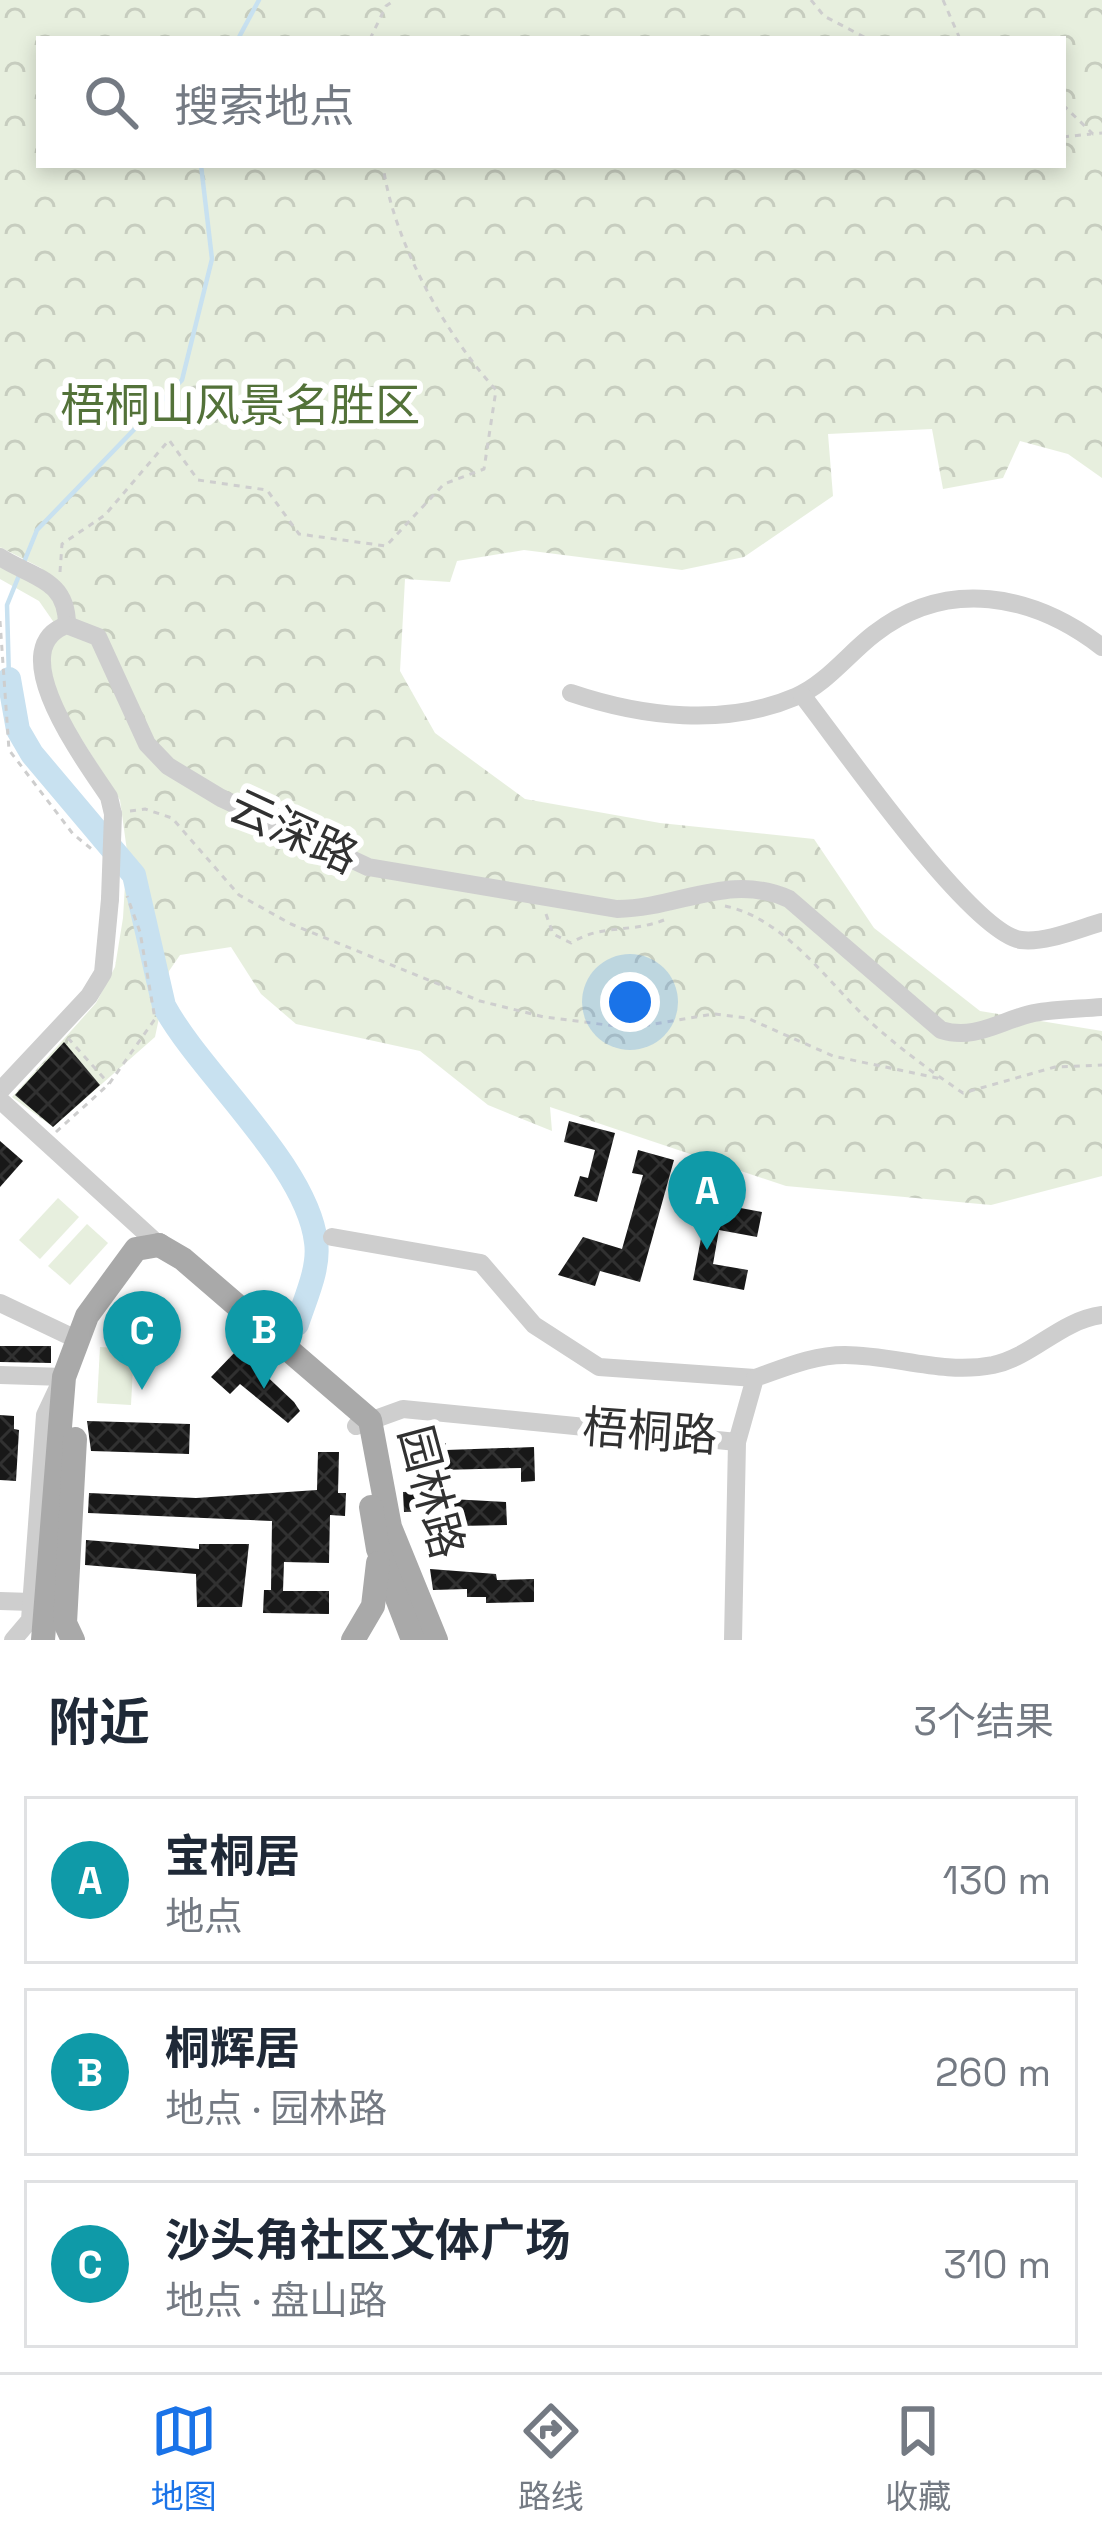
<!DOCTYPE html>
<html lang="zh">
<meta charset="utf-8">
<style>
:root{--surface:#fff;--page:#f2f2f3;--text:#1f2937;--muted:#747a83;--line:#e0e1e3;--accent:#1a73e8}
body{margin:0;font-family:"Space Grotesk","Noto Sans SC",sans-serif;background:var(--page);color:var(--text)}
.you{position:absolute;left:630px;top:1002px;width:42px;height:42px;margin:-30px;border:9px solid #fff;border-radius:50%;background:#1a73e8;box-shadow:0 0 0 18px #1a73e833}
.badge{display:grid;place-items:center;width:78px;height:78px;border-radius:50%;background:var(--accent);color:#fff;font-size:39px;font-weight:700}
.pin{position:absolute;translate:-50% -99px;filter:drop-shadow(0 3px 6px #0008)}
.pin::after{content:'';position:absolute;top:63px;width:42px;height:36px;background:inherit;clip-path:polygon(0 0,100% 0,50% 100%)}
.list{margin:0;padding:0;list-style:none}
h2{display:flex;justify-content:space-between;align-items:center;height:156px;margin:0;padding:0 48px;font-size:51px}
h2 small{font-size:39px;font-weight:400;color:var(--muted)}
.list li{display:grid;grid-template-columns:78px 1fr auto;gap:36px;align-items:center;box-sizing:border-box;height:168px;margin:0 24px 24px;padding:0 24px;border:3px solid var(--line);border-radius:0px}
.list b{display:block;font-size:45px;white-space:nowrap}
.list p{margin:0;font-size:39px;white-space:nowrap;color:var(--muted)}
.list em{font-size:39px;font-style:normal;color:var(--muted)}
.icon{flex:none;width:66px;height:66px;fill:none;stroke:currentColor;stroke-width:2;stroke-linecap:round;stroke-linejoin:round}
.map{position:relative;flex:none;width:1102px;height:1640px;overflow:hidden}
.search{position:absolute;background:var(--surface);box-shadow:0 6px 18px #0003;left:36px;right:36px;top:36px;height:132px;display:flex;align-items:center;gap:30px;box-sizing:border-box;padding:0 42px;border-radius:0px;color:var(--muted);font-size:45px}
.sheet{height:732px;background:var(--surface)}
nav{display:flex;justify-content:space-around;align-items:center;box-sizing:border-box;height:168px;border-top:3px solid var(--line);background:var(--surface);font-size:33px;color:var(--muted)}
nav a{display:grid;justify-items:center;gap:6px}
nav .on{color:var(--accent)}
.map>svg:first-child{display:block}
.green{fill:#e7efde}
.forest{fill:url(#forest-crowns);fill-rule:evenodd}
.lines{fill:none;stroke-linecap:round;stroke-linejoin:round}
.stream{stroke:#c8e1f0;stroke-width:4.5}
.river{stroke:#c8e1f0;stroke-width:24}
.building{fill:url(#building-cross-hatch)}
.path{stroke:#cecece;stroke-width:3;stroke-dasharray:6 6;stroke-linecap:butt}
.minor{stroke:#cecece;stroke-width:18}
.major{stroke:#a9a9a9;stroke-width:24}
.minor-bridge{stroke:#cecece;stroke-width:18}
.labels{text-anchor:middle;stroke-width:12;stroke-linejoin:round;paint-order:stroke}
.park-label{font-size:45px;fill:#537239;stroke:#fff}
.street-label{font-size:45px;fill:#313131;stroke:#fff}
</style>
<div class="map">
<svg width="1102" height="1640" viewBox="0 0 1102 1640">
<defs>
<pattern id="forest-crowns" width="20" height="18" patternUnits="userSpaceOnUse" patternTransform="scale(3)"><rect width="20" height="18" fill="#e7efde"/><path d="M2 6a3 3 0 1 1 6 0M12 15a3 3 0 1 1 6 0" fill="none" stroke="#c7cdbf"/></pattern>
<pattern id="building-cross-hatch" width="8" height="8" patternUnits="userSpaceOnUse" patternTransform="scale(3)"><rect width="8" height="8" fill="#181818"/><path d="M0 0l8 8M0 8l8-8" fill="none" stroke="#313131"/></pattern>
</defs>
<rect width="100%" height="100%" fill="#fff"/>
<g class="green">
<path d="M0 547C27 568 77 575 72 619L55 624 39 601 0 579Z"/>
<polygon points="58,1198 79,1217 40,1259 19,1240"/>
<polygon points="87,1224 108,1243 70,1285 48,1266"/>
<polygon points="100,1347 134,1349 131,1405 97,1403"/>
</g>
<path class="forest" d="M0 0H1102V478L1068 454 1020 441 1003 478 943 489 932 429 828 434 833 496 744 557 682 570 524 550 457 561 450 582 405 579 400 671 435 733 525 799 660 823 814 839 874 928 980 1011 1102 1031V1176L991 1205 786 1186 550 1107 552 1131 488 1105 420 1051 296 1024 261 994 231 947 180 955 169 971 155 1037 53 1127 12 1097 96 1003 115 967 123 918 127 851 120 800 56 699 48 651 72 619 73 604 41 568 0 547ZM39 39H1063V165H39Z"/>
<g class="lines">
<g class="stream">
<polyline points="238,39 259,0"/>
<polyline points="24,562 37,530 182,380 212,259 201,165"/>
<polyline points="9,679 7,605 20,573"/>
</g>
<path class="river" d="M9 679 18 730 32 754 134 875 164 1006C200 1073 307 1165 316 1242 320 1268 305 1299 297 1324"/>
</g>
<g class="building">
<polygon points="64,1042 100,1085 53,1127 15,1095"/>
<polygon points="569,1121 615,1133 597,1202 574,1196 580,1176 588,1178 595,1150 564,1142"/>
<polygon points="0,1141 23,1161 0,1187"/>
<polygon points="638,1150 674,1160 640,1282 600,1271 595,1286 558,1275 583,1237 622,1249 643,1175 632,1173"/>
<polygon points="708,1202 762,1212 757,1237 719,1230 713,1264 748,1270 744,1290 693,1280"/>
<polygon points="0,1346 51,1346 51,1363 0,1362"/>
<polygon points="238,1349 294,1402 300,1411 288,1423 240,1384 230,1394 211,1377"/>
<polygon points="0,1415 14,1416 14,1429 19,1430 16,1481 0,1480"/>
<polygon points="87,1421 190,1424 189,1454 91,1451"/>
<polygon points="446,1443 446,1450 534,1447 535,1481 521,1482 521,1468 439,1470 439,1463 418,1464 418,1444"/>
<polygon points="318,1452 339,1452 338,1493 346,1493 345,1516 330,1515 329,1563 284,1562 283,1591 329,1591 329,1614 263,1613 264,1590 271,1590 272,1521 88,1513 89,1493 196,1498 317,1490"/>
<polygon points="431,1491 432,1498 506,1502 507,1525 458,1526 458,1519 439,1520 439,1511 404,1512 403,1492"/>
<polygon points="86,1540 199,1549 199,1544 249,1544 242,1607 197,1607 196,1574 85,1565"/>
<polygon points="430,1569 496,1574 497,1580 534,1579 534,1602 486,1603 486,1597 467,1597 467,1589 433,1590"/>
</g>
<g class="lines">
<g class="path">
<polyline points="811,0 824,16 868,39"/>
<polyline points="943,0 960,39"/>
<polyline points="370,39 386,6 395,0"/>
<polyline points="1063,105 1093,134 1102,133"/>
<polyline points="1063,137 1091,134"/>
<path d="M60 572 62 544 105 515 169 440 198 480 267 490 299 534 386 546 444 484 484 469 496 390C445 334 393 241 383 165"/>
<polyline points="0,621 9,750 73,834 94,851"/>
<polyline points="130,811 145,809 172,818 239,895 291,924 480,1001 544,1017 631,1028 714,1014 747,1018 833,1056 942,1079"/>
<path d="M725 906C783 918 825 978 865 1017 895 1045 929 1070 963 1093L1055 1067 1102 1065"/>
<path d="M546 914 553 934 571 943C600 924 632 933 664 920"/>
<polyline points="68,1038 109,1084"/>
<polyline points="56,1132 109,1084 155,1019 140,932 127,896"/>
</g>
<g class="minor">
<path d="M0 557C33 578 67 579 67 625"/>
<path d="M571 693C642 717 725 727 795 697 825 685 849 653 874 634 947 577 1033 594 1102 647"/>
<path d="M802 695C839 742 971 933 1021 940 1046 943 1078 929 1102 922"/>
<path d="M113 814 109 797C86 762 0 648 67 625L98 637 147 744 168 766 221 798 368 867 617 909C680 908 729 872 789 899L941 1030C975 1041 1001 1020 1034 1013 1056 1009 1080 1009 1102 1007"/>
<polyline points="0,1091 89,996 103,973 110,899"/>
<polyline points="0,1100 159,1245"/>
<polyline points="332,1237 481,1263 534,1325 599,1367 755,1378"/>
<polyline points="0,1303 78,1340"/>
<polyline points="0,1375 64,1377"/>
<path d="M356 1426 403 1409 737 1442 755 1378C784 1368 813 1355 845 1355 895 1355 942 1375 993 1365 1034 1356 1059 1321 1102 1315"/>
<polyline points="0,1601 32,1602"/>
<polyline points="13,1640 30,1620 45,1415 61,1381"/>
<polyline points="733,1640 737,1442"/>
</g>
<g class="major">
<polyline points="159,1245 183,1259 370,1420 390,1527 436,1640"/>
<polyline points="371,1507 378,1549 413,1640"/>
<polyline points="43,1640 64,1377 87,1316 136,1249 159,1245"/>
<polyline points="73,1640 65,1623 75,1439"/>
<polyline points="353,1640 373,1606 378,1563"/>
</g>
<polyline class="minor-bridge" points="110,899 113,814"/>
</g>
<g class="labels">
<g class="park-label">
<text x="240" y="421">梧桐山风景名胜区</text>
</g>
<g class="street-label">
<text transform="translate(294 831) rotate(25)" y="16">云深路</text>
<text transform="translate(650 1431) rotate(4)" y="16">梧桐路</text>
<text transform="translate(432 1492) rotate(75)" y="16">园林路</text>
</g>
</g>
</svg>
<div class="you"></div>
<div class="pin badge" style="left:707px;top:1250px;background:#0f9aa8">A</div>
<div class="pin badge" style="left:264px;top:1389px;background:#0f9aa8">B</div>
<div class="pin badge" style="left:142px;top:1390px;background:#0f9aa8">C</div>
<div class="search"><svg class="icon" aria-label="search" viewBox="0 0 24 24"><circle cx="10" cy="10" r="6"/><path d="M15 15l6 6"/></svg>搜索地点</div>
</div>
<section class="sheet">
<h2>附近<small>3个结果</small></h2>
<ul class="list">
<li><span class="badge" style="background:#0f9aa8">A</span><div><b>宝桐居</b><p>地点</p></div><em>130 m</em></li>
<li><span class="badge" style="background:#0f9aa8">B</span><div><b>桐辉居</b><p>地点 · 园林路</p></div><em>260 m</em></li>
<li><span class="badge" style="background:#0f9aa8">C</span><div><b>沙头角社区文体广场</b><p>地点 · 盘山路</p></div><em>310 m</em></li>
</ul>
</section>
<nav>
<a class="on"><svg class="icon" aria-label="map" viewBox="0 0 24 24"><path d="M3 6l6-2 6 2 6-2v14l-6 2-6-2-6 2zM9 4v14M15 6v14"/></svg>地图</a>
<a><svg class="icon" aria-label="directions" viewBox="0 0 24 24"><path d="M12 3l9 9-9 9-9-9zM9 14v-3h6M13 9l2 2-2 2"/></svg>路线</a>
<a><svg class="icon" aria-label="saved" viewBox="0 0 24 24"><path d="M7 4h10v16l-5-4-5 4z"/></svg>收藏</a>
</nav>
